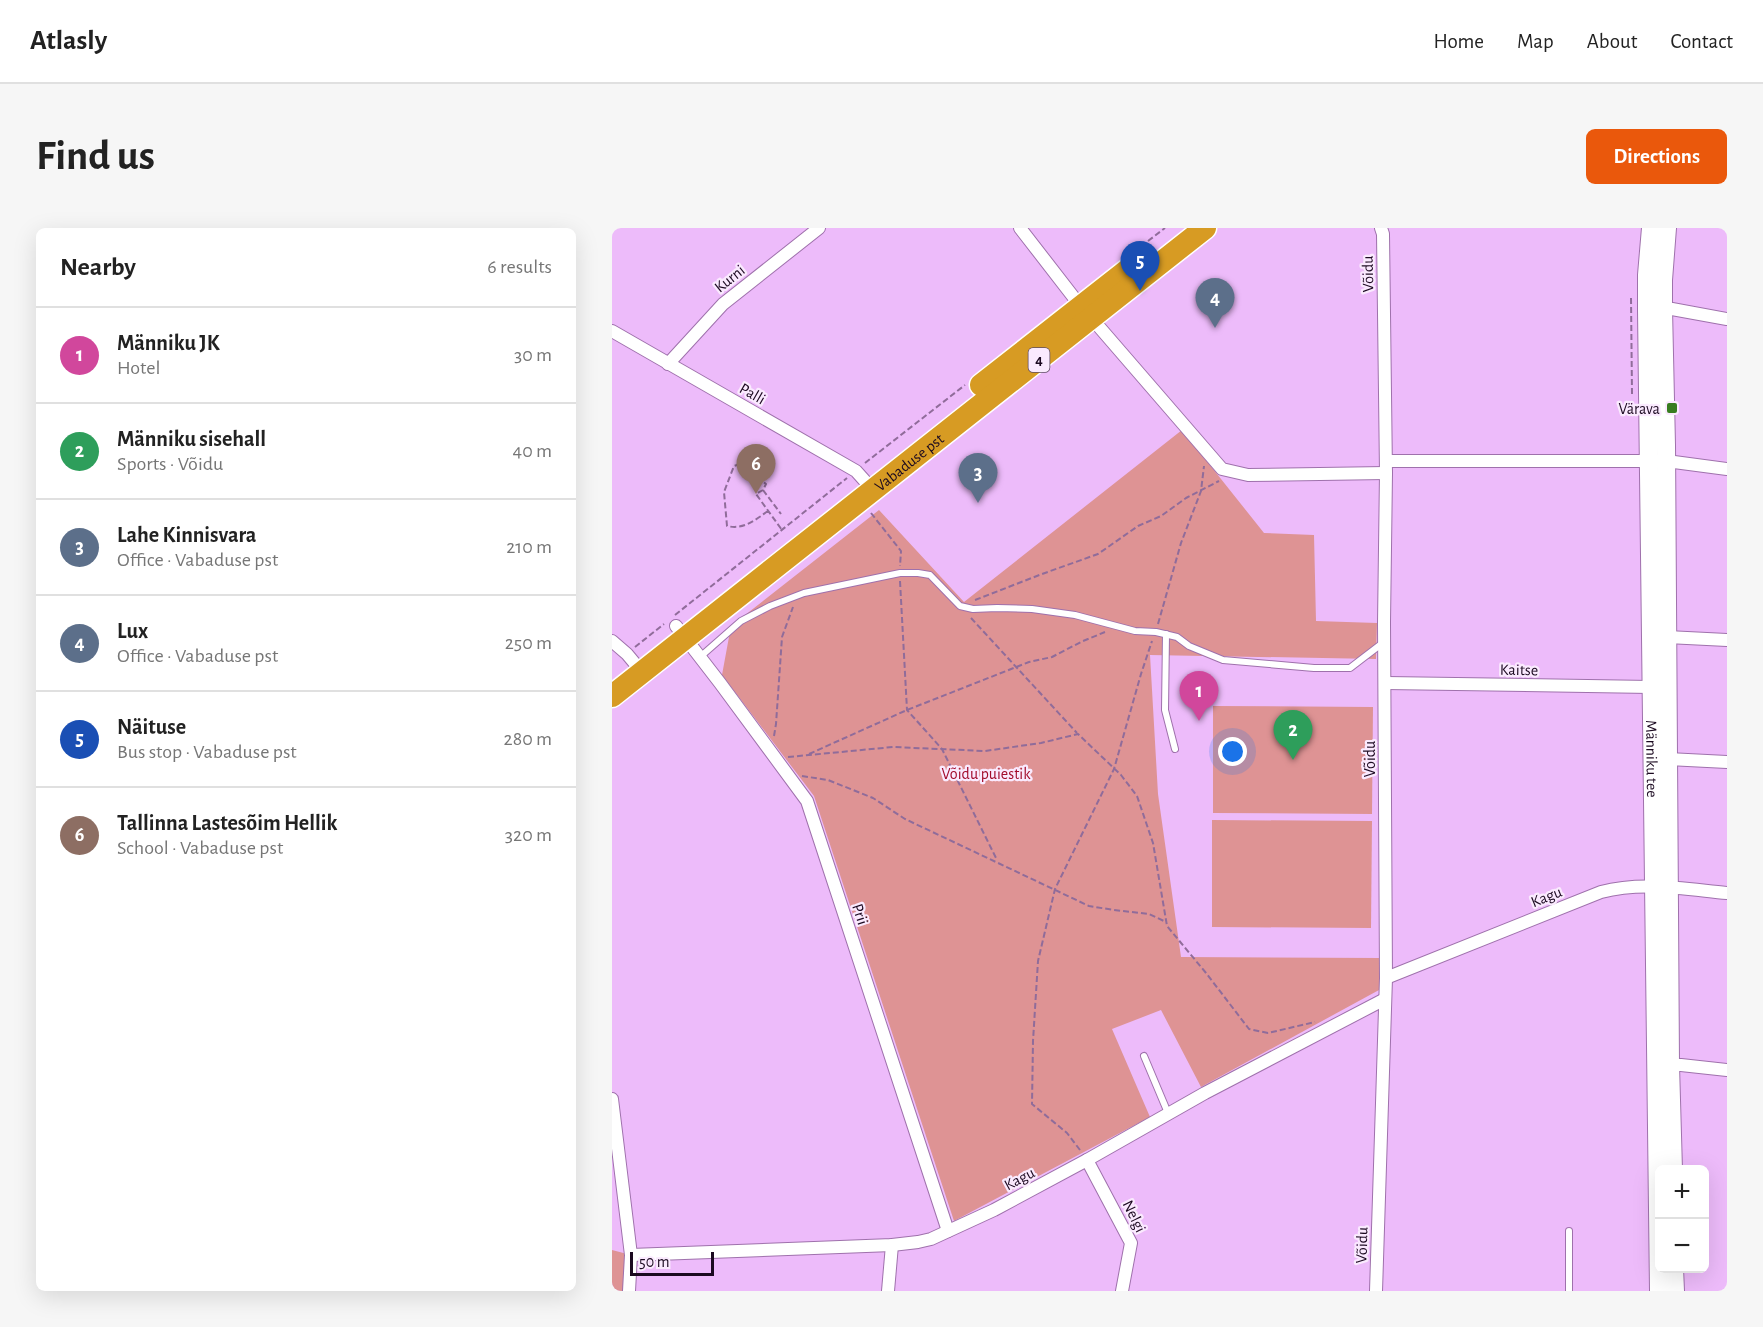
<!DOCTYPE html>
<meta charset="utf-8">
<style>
:root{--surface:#fff;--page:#f6f6f6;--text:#222;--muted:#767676;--line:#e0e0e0;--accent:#ea580c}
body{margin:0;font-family:"Alegreya Sans",sans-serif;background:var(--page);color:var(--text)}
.controls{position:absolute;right:18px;bottom:18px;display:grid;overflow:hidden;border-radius:9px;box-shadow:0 6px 24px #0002}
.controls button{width:54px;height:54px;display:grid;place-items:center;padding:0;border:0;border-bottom:2px solid var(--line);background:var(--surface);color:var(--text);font:30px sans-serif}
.scale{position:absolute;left:18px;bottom:15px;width:84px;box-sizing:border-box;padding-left:6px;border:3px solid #1b0920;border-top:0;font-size:16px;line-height:21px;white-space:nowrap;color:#1b0920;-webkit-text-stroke:4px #faeafe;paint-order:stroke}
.you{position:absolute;left:621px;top:524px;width:21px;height:21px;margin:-15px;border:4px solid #fff;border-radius:50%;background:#1a73e8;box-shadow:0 0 0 9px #1a73e833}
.badge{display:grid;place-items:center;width:39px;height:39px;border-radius:50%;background:var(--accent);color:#fff;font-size:20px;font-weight:700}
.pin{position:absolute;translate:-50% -50px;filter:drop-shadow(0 2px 3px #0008)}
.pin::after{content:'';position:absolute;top:32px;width:21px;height:18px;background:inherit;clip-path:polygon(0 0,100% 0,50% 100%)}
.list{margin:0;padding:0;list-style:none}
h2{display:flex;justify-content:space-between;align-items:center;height:78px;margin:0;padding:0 24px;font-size:26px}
h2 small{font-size:20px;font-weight:400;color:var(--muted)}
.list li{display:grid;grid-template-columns:39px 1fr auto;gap:18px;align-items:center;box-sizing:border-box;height:96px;padding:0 24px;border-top:2px solid var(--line)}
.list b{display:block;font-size:22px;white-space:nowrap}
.list p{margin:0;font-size:20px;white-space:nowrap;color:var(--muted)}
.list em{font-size:20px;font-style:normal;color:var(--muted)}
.map{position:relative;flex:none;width:1115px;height:1063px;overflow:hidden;border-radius:9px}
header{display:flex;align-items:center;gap:36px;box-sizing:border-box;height:84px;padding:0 30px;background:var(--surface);border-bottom:2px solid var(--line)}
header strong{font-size:28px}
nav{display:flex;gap:33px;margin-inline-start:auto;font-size:21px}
.intro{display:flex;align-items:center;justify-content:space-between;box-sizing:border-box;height:144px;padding:0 36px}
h1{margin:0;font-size:42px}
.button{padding:15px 27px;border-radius:9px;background:var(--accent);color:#fff;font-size:21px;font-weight:700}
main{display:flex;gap:36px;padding:0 36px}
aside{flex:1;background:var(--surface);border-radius:9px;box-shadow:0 6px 24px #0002}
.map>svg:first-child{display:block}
.green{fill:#de9394}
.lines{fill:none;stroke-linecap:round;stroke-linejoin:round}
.lane-casing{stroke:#9f71ac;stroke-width:8}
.street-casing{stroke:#9f71ac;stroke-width:14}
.secondary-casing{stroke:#9f71ac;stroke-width:20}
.highway-casing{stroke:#fff;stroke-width:25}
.path{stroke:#906c9a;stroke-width:2;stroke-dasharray:6 3;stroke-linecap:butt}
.lane{stroke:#fff;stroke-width:6}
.street{stroke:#fff;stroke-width:12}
.secondary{stroke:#fff;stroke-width:18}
.highway{stroke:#d79b23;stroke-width:22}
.poi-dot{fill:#387d20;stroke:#faeafe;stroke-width:2}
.labels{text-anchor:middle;stroke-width:4.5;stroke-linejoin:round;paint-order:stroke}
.shield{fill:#faeafe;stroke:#5e4c63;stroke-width:1.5}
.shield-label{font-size:15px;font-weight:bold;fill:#1b0920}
.street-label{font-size:16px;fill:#1b0920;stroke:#faeafe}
.poi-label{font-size:16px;fill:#1b0920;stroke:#faeafe;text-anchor:end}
.park-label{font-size:16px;fill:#a20b2c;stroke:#faeafe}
</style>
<header>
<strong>Atlasly</strong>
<nav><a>Home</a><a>Map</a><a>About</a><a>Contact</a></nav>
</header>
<div class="intro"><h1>Find us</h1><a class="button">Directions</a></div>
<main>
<aside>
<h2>Nearby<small>6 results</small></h2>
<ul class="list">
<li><span class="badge" style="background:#d1479c">1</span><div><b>Männiku JK</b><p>Hotel</p></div><em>30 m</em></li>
<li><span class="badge" style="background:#2e9e5b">2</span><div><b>Männiku sisehall</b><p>Sports · Võidu</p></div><em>40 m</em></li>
<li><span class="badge" style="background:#5c6f8a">3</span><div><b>Lahe Kinnisvara</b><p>Office · Vabaduse pst</p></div><em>210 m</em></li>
<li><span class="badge" style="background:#5c6f8a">4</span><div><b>Lux</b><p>Office · Vabaduse pst</p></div><em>250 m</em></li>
<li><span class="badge" style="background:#1a4fb4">5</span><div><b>Näituse</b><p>Bus stop · Vabaduse pst</p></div><em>280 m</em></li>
<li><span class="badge" style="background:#8d6e63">6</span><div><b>Tallinna Lastesõim Hellik</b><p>School · Vabaduse pst</p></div><em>320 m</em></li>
</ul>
</aside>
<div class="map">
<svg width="1115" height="1063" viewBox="0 0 1115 1063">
<rect width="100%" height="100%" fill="#edbbfa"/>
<g class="green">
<polygon points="570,202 652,305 702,307 704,393 765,395 764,431 538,427 546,566 569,729 768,730 767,762 589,859 549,782 500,801 538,889 342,993 202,568 110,447 119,398 267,282 352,374"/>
<polygon points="601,478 761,479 760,586 601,585"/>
<polygon points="600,592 760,593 759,700 600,699"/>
<polygon points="0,1022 19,1027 17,1063 0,1063"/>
</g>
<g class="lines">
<defs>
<g id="lane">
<polyline points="554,406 553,482 563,521"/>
<polyline points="88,429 129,393 158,378 192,365 288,345 306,345 318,347 348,378 361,381 385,380 420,381 463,387 523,403 544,404 565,409 577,418 611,432 702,440 738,440 772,414"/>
<polyline points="532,828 556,885"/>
<polyline points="957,1003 957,1063"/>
</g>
<g id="street">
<polyline points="408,0 463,71 610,241 636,247 774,245"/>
<polyline points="1051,81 1060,81 1115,91"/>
<polyline points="0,103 244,243 261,262"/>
<polyline points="56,136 111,76 207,0"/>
<polyline points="774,233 1038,233 1062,234 1115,241"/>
<polyline points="64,398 108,455 195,573 336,1003"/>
<polyline points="1055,409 1115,412"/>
<polyline points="0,413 15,426 30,444"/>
<polyline points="774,455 1039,459"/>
<polyline points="1056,531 1115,534"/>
<path d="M774 750 989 664C1030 653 1073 661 1115 665"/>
<polyline points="1050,837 1069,837 1115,842"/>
<polyline points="0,871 19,1027 17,1063"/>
<polyline points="475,932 519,1015 510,1063"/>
<polyline points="19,1027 280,1017 306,1014 319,1011 382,982 475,932 593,865 773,771"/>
<polyline points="276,1063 280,1017"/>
<polyline points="764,1063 774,750 772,395 774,245 771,6 769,0"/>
</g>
<g id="secondary">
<path id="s1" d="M1039 0 1035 47V82L1047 1063"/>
<polyline points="1055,0 1051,52 1051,81 1054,217 1058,837 1061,942"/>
<polyline points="1062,1040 1063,1063"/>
</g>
<g id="highway">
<polyline points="369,157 532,29"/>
<path id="s2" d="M0 468 593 0"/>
</g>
</defs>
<use href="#lane" class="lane-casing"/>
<use href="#street" class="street-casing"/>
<use href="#secondary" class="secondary-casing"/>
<use href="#highway" class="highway-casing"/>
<g class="path">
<polyline points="536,13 553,0"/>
<polyline points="1019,70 1020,166"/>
<polyline points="253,235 353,157"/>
<polyline points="151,262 169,286"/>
<path d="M156 283C143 292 132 302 115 298L112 264 122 238 128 236 154 256 151 262 144 266 170 302"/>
<polyline points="259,285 289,323 288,338"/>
<polyline points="288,353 295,482 330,521 385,632"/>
<polyline points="363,372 430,346 486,326 526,298 549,288 574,270 607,253"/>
<polyline points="63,387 235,250"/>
<polyline points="359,390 465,505"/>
<polyline points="546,396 569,315 589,263 592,238"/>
<polyline points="23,419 52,396"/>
<polyline points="162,508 164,496 170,409 181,379"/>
<polyline points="197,526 295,482 417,434 440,429 471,413 493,404"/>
<polyline points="176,529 281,519 373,523 429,515 466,506 509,547 525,568 541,615 555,698 594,745 637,801 656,805 703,794"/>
<polyline points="190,548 216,552 261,570 293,591 477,678 502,682 537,686 554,694"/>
<polyline points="468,922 455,905 420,876 421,813 426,733 443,661 502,541 529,446 540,413"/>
</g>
<use href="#lane" class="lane"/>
<use href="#street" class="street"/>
<use href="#secondary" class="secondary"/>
<use href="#highway" class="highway"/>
</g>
<rect class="poi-dot" x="1054" y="174" width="12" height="12" rx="3"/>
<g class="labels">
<rect class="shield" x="416.5" y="120" width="21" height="24" rx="4.5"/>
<g class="shield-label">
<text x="427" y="137">4</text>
</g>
<g class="street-label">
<text transform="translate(755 46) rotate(-91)" y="6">Võidu</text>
<text transform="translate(117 50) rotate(-39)" y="6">Kurni</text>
<text transform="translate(141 165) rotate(30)" y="6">Palli</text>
<text dy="6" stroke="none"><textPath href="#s2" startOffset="378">Vabaduse pst</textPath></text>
<text transform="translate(907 441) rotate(1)" y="6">Kaitse</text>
<text transform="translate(757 531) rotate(-90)" y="6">Võidu</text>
<text dy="6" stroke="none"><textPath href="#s1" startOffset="531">Männiku tee</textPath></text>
<text transform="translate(934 668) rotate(-22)" y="6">Kagu</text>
<text transform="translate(249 686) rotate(72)" y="6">Prii</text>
<text transform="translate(407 950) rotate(-28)" y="6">Kagu</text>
<text transform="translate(523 988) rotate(64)" y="6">Nelgi</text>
<text transform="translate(749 1017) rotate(-88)" y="6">Võidu</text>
</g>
<g class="poi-label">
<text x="1048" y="186">Värava</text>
</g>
<g class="park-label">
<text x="374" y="551">Võidu puiestik</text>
</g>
</g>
</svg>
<div class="controls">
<button>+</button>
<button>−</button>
</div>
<div class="scale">50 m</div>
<div class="you"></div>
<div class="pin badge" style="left:587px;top:493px;background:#d1479c">1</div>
<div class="pin badge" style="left:681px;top:532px;background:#2e9e5b">2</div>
<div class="pin badge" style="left:366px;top:275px;background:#5c6f8a">3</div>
<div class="pin badge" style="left:603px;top:100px;background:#5c6f8a">4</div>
<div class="pin badge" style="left:528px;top:63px;background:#1a4fb4">5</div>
<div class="pin badge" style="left:144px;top:266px;background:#8d6e63">6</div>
</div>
</main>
